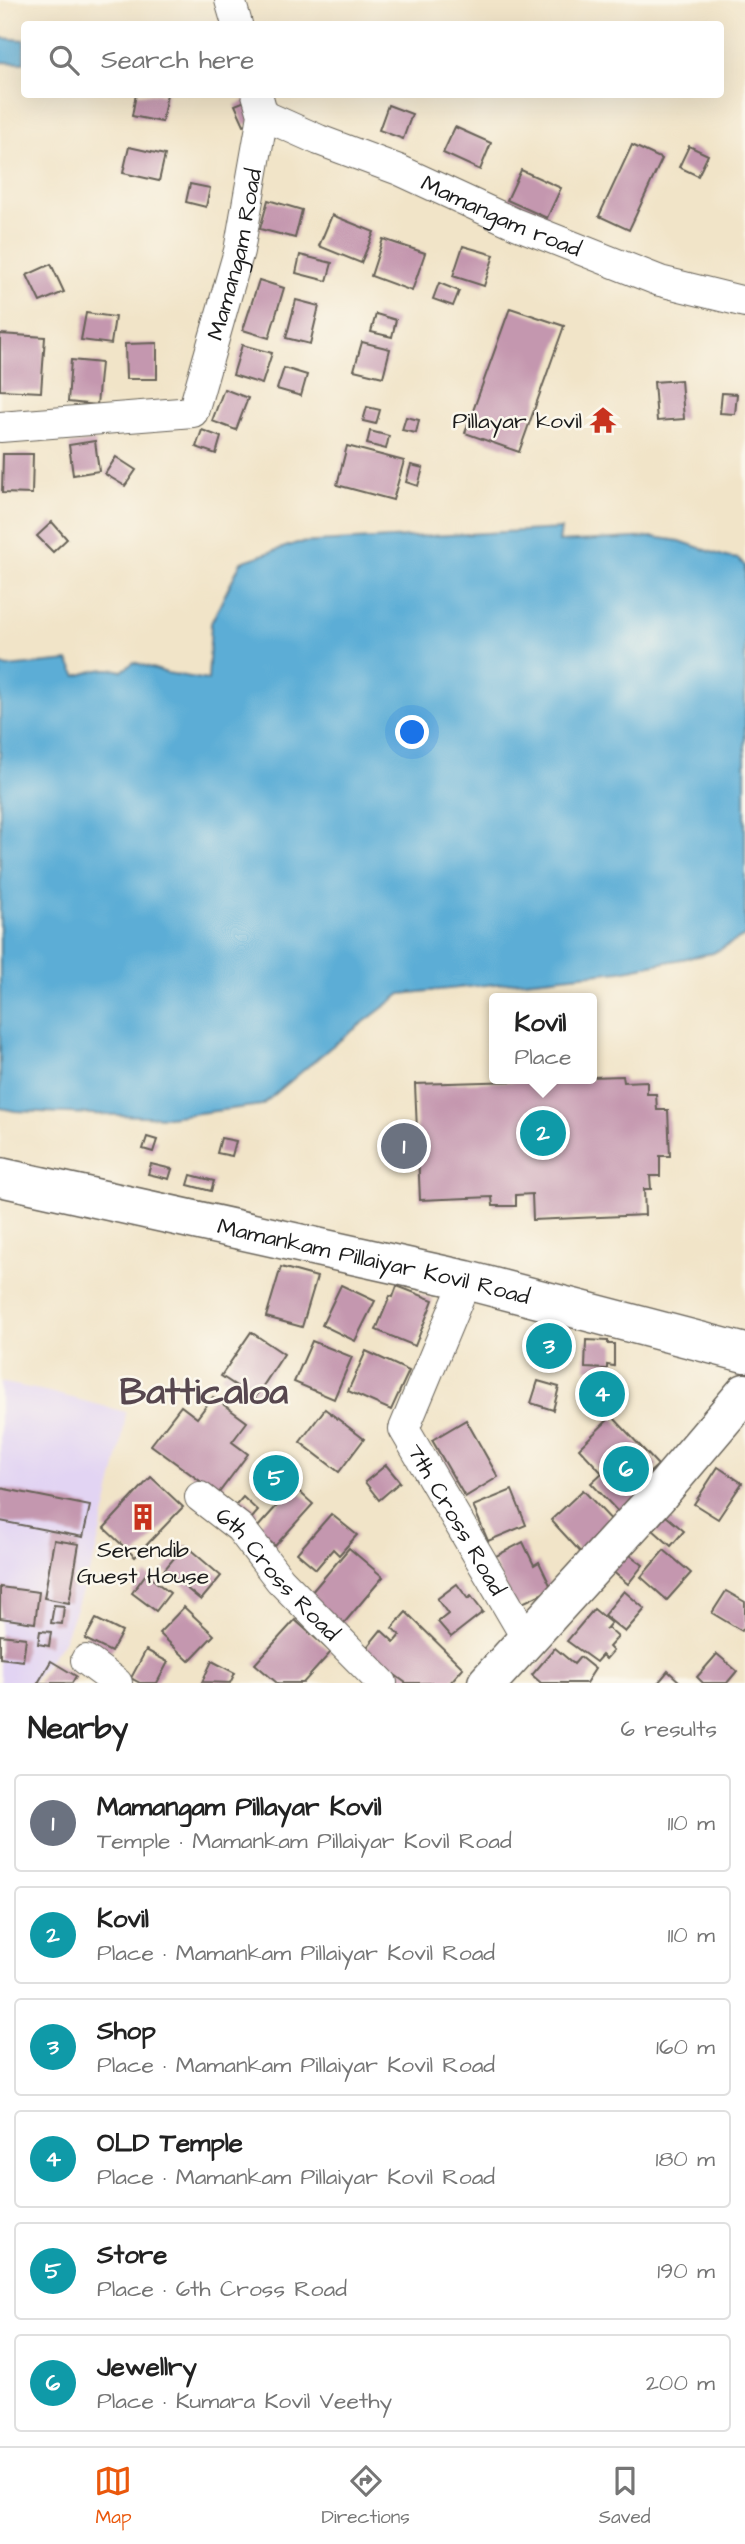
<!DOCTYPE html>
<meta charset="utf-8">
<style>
:root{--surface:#fff;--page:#f6f6f6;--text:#222;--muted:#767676;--line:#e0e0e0;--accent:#ea580c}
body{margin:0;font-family:"Architects Daughter",sans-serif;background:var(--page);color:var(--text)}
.you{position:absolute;left:413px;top:733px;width:24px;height:24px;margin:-18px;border:5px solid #fff;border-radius:50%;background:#1a73e8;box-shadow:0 0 0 10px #1a73e833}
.badge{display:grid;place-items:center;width:46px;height:46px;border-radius:50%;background:var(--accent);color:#fff;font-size:23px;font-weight:700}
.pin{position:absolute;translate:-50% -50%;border:4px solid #fff;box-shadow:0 2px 7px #0006}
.popup{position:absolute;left:489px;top:993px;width:108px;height:91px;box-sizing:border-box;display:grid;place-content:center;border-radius:7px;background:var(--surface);filter:drop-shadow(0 2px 5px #0005);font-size:23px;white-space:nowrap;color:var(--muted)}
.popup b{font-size:26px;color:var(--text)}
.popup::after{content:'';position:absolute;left:50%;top:100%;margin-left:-14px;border:14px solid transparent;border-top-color:var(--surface)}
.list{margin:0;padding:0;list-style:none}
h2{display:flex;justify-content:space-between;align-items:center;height:91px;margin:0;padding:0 28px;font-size:30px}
h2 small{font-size:23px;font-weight:400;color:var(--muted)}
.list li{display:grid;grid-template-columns:46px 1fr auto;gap:21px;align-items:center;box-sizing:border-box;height:98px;margin:0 14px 14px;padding:0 14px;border:2px solid var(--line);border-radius:7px}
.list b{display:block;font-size:26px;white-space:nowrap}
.list p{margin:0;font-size:23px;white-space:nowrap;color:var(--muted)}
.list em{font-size:23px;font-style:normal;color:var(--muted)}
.icon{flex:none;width:38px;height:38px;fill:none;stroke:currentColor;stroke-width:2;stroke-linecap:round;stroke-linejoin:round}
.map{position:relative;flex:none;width:745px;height:1683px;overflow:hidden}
.search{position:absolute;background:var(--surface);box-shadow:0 7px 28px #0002;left:21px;right:21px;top:21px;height:77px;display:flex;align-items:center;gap:18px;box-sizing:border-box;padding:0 24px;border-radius:7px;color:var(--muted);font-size:26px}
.sheet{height:763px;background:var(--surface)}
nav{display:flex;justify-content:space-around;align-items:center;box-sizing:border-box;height:98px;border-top:2px solid var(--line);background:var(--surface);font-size:19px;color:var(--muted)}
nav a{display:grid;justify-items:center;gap:4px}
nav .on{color:var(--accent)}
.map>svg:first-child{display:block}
.built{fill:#e2d4f3}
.water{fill:#5cadd6;stroke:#3c6479;stroke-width:2}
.building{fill:#c497af}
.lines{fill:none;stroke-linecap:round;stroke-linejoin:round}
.street-casing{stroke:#676258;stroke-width:32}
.secondary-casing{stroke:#676258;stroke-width:41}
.street{stroke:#fff;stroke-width:30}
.secondary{stroke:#fff;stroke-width:38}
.labels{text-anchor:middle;stroke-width:5;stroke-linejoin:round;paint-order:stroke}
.street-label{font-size:23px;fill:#1c1c1c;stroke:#fbf7ec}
.poi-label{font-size:23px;fill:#1c1c1c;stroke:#fbf7ec;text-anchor:end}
.town-label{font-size:37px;font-weight:bold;fill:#57474f;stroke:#fbf7ec}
</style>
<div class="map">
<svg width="745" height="1683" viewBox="0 0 745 1683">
<rect width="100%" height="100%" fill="#fbf7ec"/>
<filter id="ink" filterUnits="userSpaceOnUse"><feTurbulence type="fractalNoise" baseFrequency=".0143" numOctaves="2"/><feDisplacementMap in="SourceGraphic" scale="14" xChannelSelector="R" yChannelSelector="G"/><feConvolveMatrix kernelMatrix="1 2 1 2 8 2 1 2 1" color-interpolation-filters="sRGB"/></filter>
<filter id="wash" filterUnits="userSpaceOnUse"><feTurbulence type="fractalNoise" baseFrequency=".00686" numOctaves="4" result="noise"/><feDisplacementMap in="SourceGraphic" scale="28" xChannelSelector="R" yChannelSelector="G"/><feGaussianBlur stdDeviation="1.57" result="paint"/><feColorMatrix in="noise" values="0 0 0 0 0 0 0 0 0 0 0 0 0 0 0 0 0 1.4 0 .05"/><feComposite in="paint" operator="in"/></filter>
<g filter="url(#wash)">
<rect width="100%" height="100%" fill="#f1e4c8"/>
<polygon class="built" points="0,1382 49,1392 126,1412 121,1445 94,1559 64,1640 32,1683 0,1683"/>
<g class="water">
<polygon points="0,38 24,40 24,63 0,62"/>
<path d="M561 529 559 542 653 537 680 541 726 557 739 559 745 566V936L713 953 620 971 401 994 331 1047 262 1105 168 1117 15 1111 0 1108V664L7 667 68 661 77 676C92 671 106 666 122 671L134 662 167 673 208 680 211 623 241 562 297 543Z"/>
</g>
<g id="blocks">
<g class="building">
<polygon points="136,94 167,94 162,122 132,116"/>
<polygon points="250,99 258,119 244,125 235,105"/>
<polygon points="388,105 412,114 403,139 379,130"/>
<polygon points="455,127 491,143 480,170 443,153"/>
<polygon points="632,145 662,159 629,230 599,216"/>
<polygon points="689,146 708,155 698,176 679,167"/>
<polygon points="129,147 165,155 159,181 123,173"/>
<polygon points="521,170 561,188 547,218 507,200"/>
<polygon points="190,184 210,188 206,207 186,202"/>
<polygon points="268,200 302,210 295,238 260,229"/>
<polygon points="332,215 374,232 361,263 319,246"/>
<polygon points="383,239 425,253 412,291 371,276"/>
<polygon points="463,246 494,255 484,286 453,276"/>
<polygon points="300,255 332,263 327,281 296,273"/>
<polygon points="51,264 64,292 40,302 27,275"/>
<polygon points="259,280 284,288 269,338 243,330"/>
<polygon points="439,283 459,291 453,306 433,299"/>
<polygon points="296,300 319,306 310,344 286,338"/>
<polygon points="510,308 564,326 519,452 465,433"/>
<polygon points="86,313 115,317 111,344 81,340"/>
<polygon points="376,314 396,320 392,337 371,332"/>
<polygon points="0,334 45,337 41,392 0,390"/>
<polygon points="362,342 390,349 383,377 354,370"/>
<polygon points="157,343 157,379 126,379 125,344"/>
<polygon points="242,345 272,353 262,384 233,375"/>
<polygon points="71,360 101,363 97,405 68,402"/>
<polygon points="284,368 307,375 301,396 277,389"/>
<polygon points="681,380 684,419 657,421 654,382"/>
<polygon points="224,389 248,398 236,430 212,421"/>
<polygon points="722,393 737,394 735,414 720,413"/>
<polygon points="367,407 380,410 376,424 363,421"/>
<polygon points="406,417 419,420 416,433 402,430"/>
<polygon points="202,430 221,437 216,454 196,447"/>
<polygon points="370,431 389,436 386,449 367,444"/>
<polygon points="95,441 99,471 73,475 69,445"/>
<polygon points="347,446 404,461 393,500 337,485"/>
<polygon points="3,454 33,454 32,494 2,493"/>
<polygon points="116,457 136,470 125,486 105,474"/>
<polygon points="411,465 423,468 418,486 406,482"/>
<polygon points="52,522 67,539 53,552 37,536"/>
<polygon points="623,1076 624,1082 647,1081 647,1094 656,1094 657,1110 668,1110 670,1156 660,1156 660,1176 650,1176 651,1189 644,1189 645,1215 533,1220 532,1194 516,1195 516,1206 493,1206 492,1197 420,1200 415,1084 592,1079 592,1077"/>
<polygon points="147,1137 157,1140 153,1152 143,1149"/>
<polygon points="221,1138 236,1141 232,1156 217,1153"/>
<polygon points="151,1164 172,1169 169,1179 148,1174"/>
<polygon points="191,1175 214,1181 211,1191 188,1185"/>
<polygon points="281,1267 317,1277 302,1327 266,1317"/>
<polygon points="341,1285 375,1301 355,1341 322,1325"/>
<polygon points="397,1286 433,1300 415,1346 376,1330 390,1296 393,1297"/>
<polygon points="544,1330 565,1340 554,1362 533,1352"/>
<polygon points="251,1332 284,1354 255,1398 221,1376"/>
<polygon points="586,1340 608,1341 608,1344 614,1344 614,1366 607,1365 607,1369 585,1368"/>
<polygon points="312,1341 352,1357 334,1399 294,1382"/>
<polygon points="366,1351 409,1371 391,1410 348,1391"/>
<polygon points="538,1381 559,1387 553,1410 531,1403"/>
<polygon points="595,1383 610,1384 609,1404 594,1404"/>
<polygon points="213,1397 247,1422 232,1442 248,1454 218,1494 151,1445 181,1406 197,1418"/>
<polygon points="325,1409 364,1439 339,1472 300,1442"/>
<polygon points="612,1416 658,1465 637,1484 645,1492 621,1515 591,1483 602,1473 579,1448"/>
<polygon points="466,1420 498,1477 465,1497 432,1440"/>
<polygon points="275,1459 294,1472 276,1498 257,1484"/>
<polygon points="386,1465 400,1482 379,1500 365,1482"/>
<polygon points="718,1467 742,1483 718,1519 694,1504"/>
<polygon points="151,1477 183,1507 135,1557 104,1528"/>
<polygon points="294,1487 313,1504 275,1546 256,1529"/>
<polygon points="0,1488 90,1506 83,1537 0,1521"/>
<polygon points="512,1490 526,1525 488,1541 473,1506"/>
<polygon points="583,1490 617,1526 585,1557 551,1520"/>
<polygon points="243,1497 258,1511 245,1526 230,1512"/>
<polygon points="331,1514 357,1535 339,1555 333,1549 316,1569 297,1553"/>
<polygon points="666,1516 684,1531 671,1546 653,1530"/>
<polygon points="54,1540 79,1544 69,1603 44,1598"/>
<polygon points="523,1542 534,1565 539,1562 552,1589 514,1607 492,1558"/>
<polygon points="185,1545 221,1576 201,1600 164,1570"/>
<polygon points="349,1548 383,1577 339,1629 305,1600"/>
<polygon points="664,1550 691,1573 667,1600 641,1577"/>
<polygon points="626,1552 643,1565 628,1584 611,1570"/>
<polygon points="146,1574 170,1593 156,1611 132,1593"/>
<polygon points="457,1584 468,1599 471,1596 483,1612 451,1637 438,1622 448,1614 437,1599"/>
<polygon points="0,1587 39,1592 35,1623 0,1618"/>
<polygon points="624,1591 645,1609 625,1632 604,1615"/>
<polygon points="726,1591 745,1602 745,1626 742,1631 712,1613"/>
<polygon points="54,1605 64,1606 62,1624 51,1623"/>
<polygon points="184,1607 214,1635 189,1661 159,1633"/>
<polygon points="594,1609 611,1623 605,1630 608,1628 618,1637 609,1647 613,1651 606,1659 602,1655 596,1662 567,1641"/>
<polygon points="406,1612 463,1668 450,1683 406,1683 363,1652 381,1630 394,1642 400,1635 392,1628"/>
<polygon points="96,1619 122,1632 111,1652 85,1639"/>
<polygon points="295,1620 331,1652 303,1683 277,1683 255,1664"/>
<polygon points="40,1631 51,1632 49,1646 38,1644"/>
<polygon points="0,1635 26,1638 23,1661 0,1658"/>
<polygon points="555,1648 574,1664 580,1657 595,1669 586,1683 541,1683 532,1675"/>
<polygon points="146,1650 168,1662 157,1683 140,1683 131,1678"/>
<polygon points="717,1654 737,1671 727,1683 703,1683 697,1677"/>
<polygon points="51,1661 76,1676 72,1683 38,1683"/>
<polygon points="212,1661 235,1673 230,1683 202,1682"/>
<polygon points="668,1671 681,1683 658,1683"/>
</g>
</g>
</g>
<g filter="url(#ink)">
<use href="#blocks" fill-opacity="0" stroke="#676258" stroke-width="2"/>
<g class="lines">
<defs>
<g id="street">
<polyline points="230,0 237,24"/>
<path id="s1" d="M263 115 319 140 399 170 516 224 660 281 745 302"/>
<path id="s2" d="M0 427 193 412 239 251 263 115 257 94"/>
<path id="s3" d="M466 1280 404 1429 527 1639"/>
<path id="s4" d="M200 1497 240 1528 280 1580 382 1683"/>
<polyline points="86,1660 117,1683"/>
</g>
<g id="secondary">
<path id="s5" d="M0 1177 466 1280 745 1353"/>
<polyline points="487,1683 656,1498 745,1393"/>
</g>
</defs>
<use href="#street" class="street-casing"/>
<use href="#secondary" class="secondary-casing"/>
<use href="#street" class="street"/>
<use href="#secondary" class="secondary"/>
</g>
</g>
<defs>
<symbol id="temple-bare" viewBox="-9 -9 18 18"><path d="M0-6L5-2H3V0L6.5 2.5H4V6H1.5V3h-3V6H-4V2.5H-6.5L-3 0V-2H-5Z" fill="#c8321e" stroke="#fbf7ec" stroke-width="2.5" paint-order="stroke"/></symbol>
<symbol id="building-bare" viewBox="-9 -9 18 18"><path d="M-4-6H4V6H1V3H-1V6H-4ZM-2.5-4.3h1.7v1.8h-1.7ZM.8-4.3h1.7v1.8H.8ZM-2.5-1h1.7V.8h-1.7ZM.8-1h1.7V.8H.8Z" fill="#c8321e" stroke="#fbf7ec" stroke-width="2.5" paint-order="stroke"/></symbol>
</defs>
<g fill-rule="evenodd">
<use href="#temple-bare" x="584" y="401" width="38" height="38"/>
<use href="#building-bare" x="124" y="1498" width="38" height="38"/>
</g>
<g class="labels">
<g class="street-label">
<text dy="8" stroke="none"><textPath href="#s1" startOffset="259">Mamangam road</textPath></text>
<text dy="8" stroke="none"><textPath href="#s2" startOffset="357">Mamangam Road</textPath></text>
<text dy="8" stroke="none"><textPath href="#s5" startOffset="383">Mamankam Pillaiyar Kovil Road</textPath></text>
<text dy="8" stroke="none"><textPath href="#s3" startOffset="266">7th Cross Road</textPath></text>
<text dy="8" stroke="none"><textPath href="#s4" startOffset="110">6th Cross Road</textPath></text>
</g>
<g class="poi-label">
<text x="582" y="428">Pillayar kovil</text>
<text x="143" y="1557" text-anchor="middle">Serendib<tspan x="143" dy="26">Guest House</tspan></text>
</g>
<g class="town-label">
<text x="204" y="1404">Batticaloa</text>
</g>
</g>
</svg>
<div class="you"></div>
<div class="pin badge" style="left:404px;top:1146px;background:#6b7280">1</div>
<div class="pin badge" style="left:543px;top:1133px;background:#0f9aa8">2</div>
<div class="popup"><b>Kovil</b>Place</div>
<div class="pin badge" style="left:549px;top:1346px;background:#0f9aa8">3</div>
<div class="pin badge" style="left:602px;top:1394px;background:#0f9aa8">4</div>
<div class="pin badge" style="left:276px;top:1478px;background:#0f9aa8">5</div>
<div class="pin badge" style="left:626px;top:1469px;background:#0f9aa8">6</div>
<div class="search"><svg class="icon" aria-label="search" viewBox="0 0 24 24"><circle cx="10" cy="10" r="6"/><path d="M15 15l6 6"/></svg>Search here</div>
</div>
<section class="sheet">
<h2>Nearby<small>6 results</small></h2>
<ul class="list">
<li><span class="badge" style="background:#6b7280">1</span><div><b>Mamangam Pillayar Kovil</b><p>Temple · Mamankam Pillaiyar Kovil Road</p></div><em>110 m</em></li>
<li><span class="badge" style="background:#0f9aa8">2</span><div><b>Kovil</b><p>Place · Mamankam Pillaiyar Kovil Road</p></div><em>110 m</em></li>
<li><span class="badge" style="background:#0f9aa8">3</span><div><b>Shop</b><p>Place · Mamankam Pillaiyar Kovil Road</p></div><em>160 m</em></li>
<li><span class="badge" style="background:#0f9aa8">4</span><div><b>OLD Temple</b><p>Place · Mamankam Pillaiyar Kovil Road</p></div><em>180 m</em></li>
<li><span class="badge" style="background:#0f9aa8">5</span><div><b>Store</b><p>Place · 6th Cross Road</p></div><em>190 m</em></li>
<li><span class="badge" style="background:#0f9aa8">6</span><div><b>Jewellry</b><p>Place · Kumara Kovil Veethy</p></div><em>200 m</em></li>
</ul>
</section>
<nav>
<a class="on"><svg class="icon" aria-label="map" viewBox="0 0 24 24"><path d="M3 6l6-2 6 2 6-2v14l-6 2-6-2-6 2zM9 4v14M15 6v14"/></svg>Map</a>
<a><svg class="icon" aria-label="directions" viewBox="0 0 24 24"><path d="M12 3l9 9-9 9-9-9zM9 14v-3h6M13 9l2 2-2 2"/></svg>Directions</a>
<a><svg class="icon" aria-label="saved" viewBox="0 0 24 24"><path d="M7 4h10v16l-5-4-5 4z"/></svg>Saved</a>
</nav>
